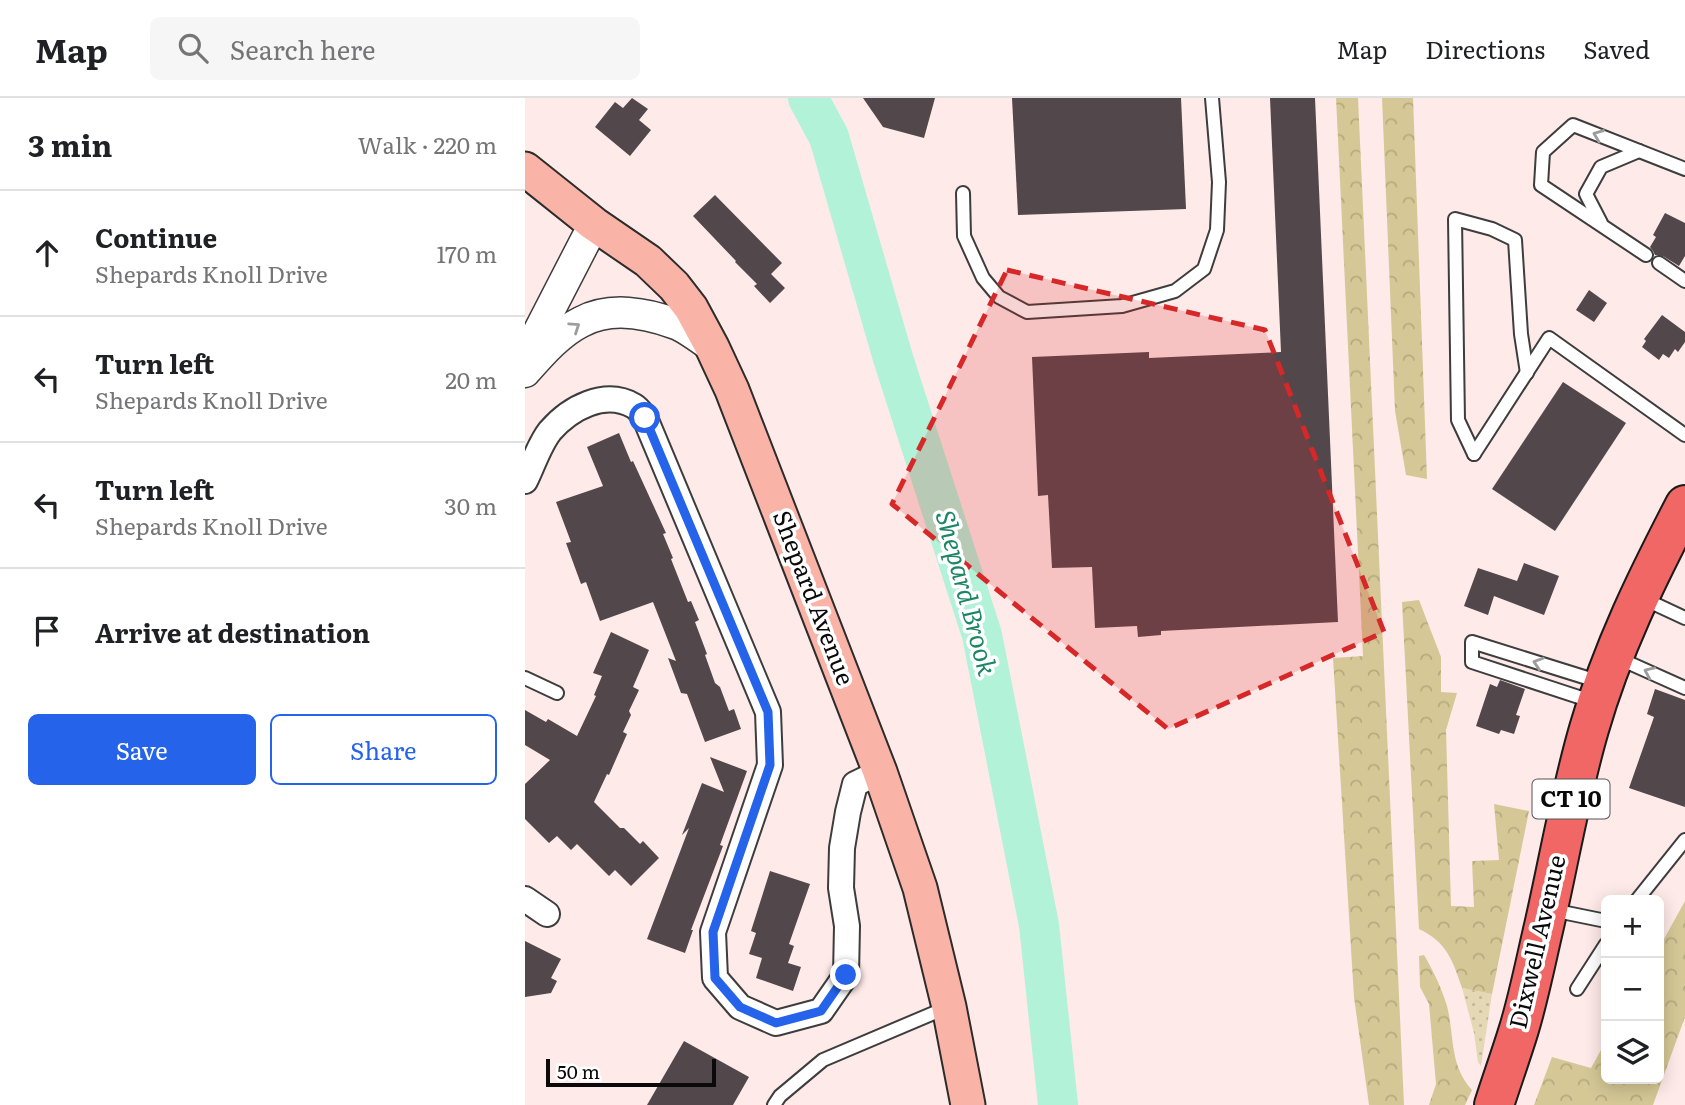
<!DOCTYPE html>
<meta charset="utf-8">
<style>
:root{--surface:#fff;--page:#f6f6f6;--text:#202124;--muted:#757577;--line:#e0e0e0;--accent:#2563eb}
body{margin:0;font-family:Literata,serif;background:var(--page);color:var(--text)}
.controls{position:absolute;right:21px;bottom:21px;display:grid;overflow:hidden;border-radius:10px;box-shadow:0 4px 18px #0003}
.controls button{width:63px;height:63px;display:grid;place-items:center;padding:0;border:0;border-bottom:2px solid var(--line);background:var(--surface);color:var(--text);font:35px sans-serif}
.scale{position:absolute;left:21px;bottom:18px;width:170px;box-sizing:border-box;padding-left:7px;border:4px solid #0a0a0a;border-top:0;font-size:19px;line-height:24px;white-space:nowrap;color:#0a0a0a;-webkit-text-stroke:5px #fff;paint-order:stroke}
.stop{position:absolute;width:21px;height:21px;margin:-16px;border:5px solid #2563eb;border-radius:50%;background:#fff}
.stop.end{background:#2563eb;border-color:#fff;box-shadow:0 2px 7px #0008}
.list{margin:0;padding:0;list-style:none}
h2{display:flex;justify-content:space-between;align-items:center;height:91px;margin:0;padding:0 28px;font-size:30px}
h2 small{font-size:23px;font-weight:400;color:var(--muted)}
.list li{display:grid;grid-template-columns:46px 1fr auto;gap:21px;align-items:center;box-sizing:border-box;height:126px;padding:0 28px;border-top:2px solid var(--line)}
.list b{display:block;font-size:26px;white-space:nowrap}
.list p{margin:0;font-size:23px;white-space:nowrap;color:var(--muted)}
.list em{font-size:23px;font-style:normal;color:var(--muted)}
.actions{display:flex;gap:14px;padding:21px 28px}
.actions a{flex:1;padding:16px 0;border:2px solid var(--accent);border-radius:10px;text-align:center;font-size:24px;color:var(--accent)}
.actions .main{background:var(--accent);color:#fff}
.icon{flex:none;width:38px;height:38px;fill:none;stroke:currentColor;stroke-width:2;stroke-linecap:round;stroke-linejoin:round}
.map{position:relative;flex:none;width:1160px;height:1007px;overflow:hidden}
header{display:flex;align-items:center;gap:42px;box-sizing:border-box;height:98px;padding:0 35px;background:var(--surface);border-bottom:2px solid var(--line)}
header strong{font-size:33px}
nav{display:flex;gap:38px;margin-inline-start:auto;font-size:24px}
.search{width:490px;height:63px;background:var(--page);display:flex;align-items:center;gap:18px;box-sizing:border-box;padding:0 24px;border-radius:10px;color:var(--muted);font-size:26px}
main{display:flex}
aside{flex:1;background:var(--surface)}
.map>svg:first-child{display:block}
.grass{fill:url(#grass-dots)}
.forest{fill:url(#forest-crowns)}
.lines{fill:none;stroke-linecap:round;stroke-linejoin:round}
.river{stroke:#b1f2d9;stroke-width:40}
.building{fill:#52474b}
.service-casing{stroke:#3d3d3d;stroke-width:16}
.minor-casing{stroke:#3d3d3d;stroke-width:28}
.tertiary-casing{stroke:#3d3d3d;stroke-width:33}
.secondary-casing{stroke:#2c2c2c;stroke-width:37}
.primary-casing{stroke:#1b1b1b;stroke-width:42}
.service{stroke:#fff;stroke-width:12}
.minor{stroke:#fff;stroke-width:24}
.tertiary{stroke:#fff;stroke-width:30}
.secondary{stroke:#fab3a7;stroke-width:33}
.primary{stroke:#f06766;stroke-width:38}
.oneway{stroke:#9d9d9d}
.route{stroke:#2563eb;stroke-width:9}
.marked{fill:#d62828;fill-opacity:0.2;stroke:#d62828;stroke-width:5;stroke-dasharray:14 9;stroke-linejoin:round}
.labels{text-anchor:middle;stroke-width:7;stroke-linejoin:round;paint-order:stroke}
.shield{fill:#fff;stroke:#545454;stroke-width:2}
.shield-label{font-size:23px;font-weight:bold;fill:#0a0a0a}
.street-label{font-size:24px;fill:#0a0a0a;stroke:#fff}
.water-label{font-size:26px;font-style:italic;fill:#1c8665;stroke:#fff}
</style>
<header>
<strong>Map</strong>
<div class="search"><svg class="icon" aria-label="search" viewBox="0 0 24 24"><circle cx="10" cy="10" r="6"/><path d="M15 15l6 6"/></svg>Search here</div>
<nav><a>Map</a><a>Directions</a><a>Saved</a></nav>
</header>
<main>
<aside>
<h2>3 min<small>Walk · 220 m</small></h2>
<ul class="list">
<li><svg class="icon" aria-label="ahead" viewBox="0 0 24 24"><path d="M12 20V5M6 11l6-6 6 6"/></svg><div><b>Continue</b><p>Shepards Knoll Drive</p></div><em>170 m</em></li>
<li><svg class="icon" aria-label="left" viewBox="0 0 24 24"><path d="M17 20v-9H6M10 6l-5 5 5 5"/></svg><div><b>Turn left</b><p>Shepards Knoll Drive</p></div><em>20 m</em></li>
<li><svg class="icon" aria-label="left" viewBox="0 0 24 24"><path d="M17 20v-9H6M10 6l-5 5 5 5"/></svg><div><b>Turn left</b><p>Shepards Knoll Drive</p></div><em>30 m</em></li>
<li><svg class="icon" aria-label="arrive" viewBox="0 0 24 24"><path d="M6 21V4h12l-3 4 3 4H6"/></svg><div><b>Arrive at destination</b></div></li>
</ul>
<div class="actions"><a class="main">Save</a><a>Share</a></div>
</aside>
<div class="map">
<svg width="1160" height="1007" viewBox="0 0 1160 1007">
<defs>
<pattern id="grass-dots" width="8" height="8" patternUnits="userSpaceOnUse" patternTransform="scale(1.75)"><rect width="8" height="8" fill="#e5d8b5"/><path d="M2 2h.1M6 6h.1" fill="none" stroke="#c3b89a" stroke-width="1.8" stroke-linecap="round"/></pattern>
<pattern id="forest-crowns" width="20" height="18" patternUnits="userSpaceOnUse" patternTransform="scale(1.75)"><rect width="20" height="18" fill="#d5c896"/><path d="M2 6a3 3 0 1 1 6 0M12 15a3 3 0 1 1 6 0" fill="none" stroke="#b6aa80"/></pattern>
</defs>
<rect width="100%" height="100%" fill="#feeae9"/>
<polygon class="grass" points="937,890 967,896 956,968 953,964 949,935"/>
<g class="forest">
<polygon points="811,0 833,0 879,1007 844,1007 829,899 808,560 838,558"/>
<polygon points="857,0 888,0 902,381 881,377 870,313"/>
<path d="M894 502 916 559V594L932 595 921 632 926 808 949 809 947 763 974 762 969 706 1004 713 967 896 937 890C928 863 922 844 894 831L877 504Z"/>
<polygon points="1160,803 1160,919 1128,1007 1009,1007 1027,959 1066,970 1081,943 1081,981 1134,981 1134,850"/>
<path d="M899 857C908 872 917 891 922 908 930 940 924 966 947 992L940 1007H904L911 986 904 906 895 889 894 858Z"/>
</g>
<g class="lines">
<polyline class="river" points="283,0 304,39 368,260 457,537 514,827 533,1007"/>
</g>
<g class="building">
<polygon points="107,0 123,11 114,22 126,32 105,58 70,29 90,4 98,10"/>
<polygon points="338,0 410,0 399,40 358,29"/>
<polygon points="487,0 656,0 661,111 493,117"/>
<polygon points="745,0 790,0 813,524 636,533 636,537 613,539 612,528 570,530 567,469 527,470 523,397 513,398 507,259 624,254 624,260 756,254"/>
<polygon points="190,97 257,165 246,176 260,190 245,205 229,188 232,186 210,164 211,163 168,118"/>
<polygon points="1140,115 1160,125 1160,158 1154,168 1138,158 1130,157 1128,153 1125,149 1131,139 1128,137"/>
<polygon points="1064,192 1082,205 1069,224 1051,212"/>
<polygon points="1137,217 1160,234 1160,244 1153,254 1150,251 1144,260 1138,256 1134,262 1117,249 1121,243 1119,241"/>
<polygon points="1038,284 1101,325 1030,433 967,391"/>
<polygon points="94,335 106,364 108,363 141,435 138,436 148,460 146,461 163,504 166,503 174,522 170,524 182,556 180,557 190,585 195,589 204,613 209,611 216,631 180,644 162,596 156,595 143,560 151,563 128,504 75,523 61,484 56,486 41,445 46,444 31,404 78,388 62,349"/>
<polygon points="999,465 1034,478 1019,517 969,498 963,517 939,508 953,470 992,483"/>
<polygon points="86,534 124,552 108,589 114,592 104,613 106,617 98,634 102,636 84,677 82,676 69,704 95,730 99,730 115,746 118,743 134,760 106,788 90,772 84,778 52,746 46,752 32,738 24,745 0,721 0,686 25,662 0,647 0,612 21,624 23,621 52,638 71,598 69,597 77,578 68,575"/>
<polygon points="975,582 1000,591 991,617 995,618 989,636 976,632 974,636 951,628 965,586 972,589"/>
<polygon points="1130,591 1160,602 1160,709 1104,690 1129,619 1122,616"/>
<polygon points="185,659 222,673 195,747 198,748 166,832 168,832 160,855 122,841 164,730 157,737 177,685 199,694"/>
<polygon points="245,773 285,786 264,846 269,848 263,865 276,869 268,893 231,880 237,860 224,856 231,835 226,833"/>
<polygon points="0,843 36,861 26,880 32,883 26,895 0,899"/>
<polygon points="159,943 224,979 208,1007 122,1007"/>
</g>
<g class="lines">
<defs>
<g id="service">
<polyline points="438,95 439,138 458,180 474,199 502,214 597,208 650,193 679,171 692,132 694,84 687,0"/>
<polyline points="1076,125 1061,96 1076,69 1114,53"/>
<polyline points="1121,157 1016,87 1018,54 1048,27 1160,71"/>
<polyline points="1134,165 1160,183"/>
<polyline points="949,356 933,322 930,121 967,131 990,142 996,236 1002,275"/>
<polyline points="949,356 1024,240 1160,337"/>
<polyline points="1117,500 1160,520"/>
<polyline points="1093,560 1160,590"/>
<polyline points="0,580 32,595"/>
<polyline points="1069,604 947,564 947,544 1075,584"/>
<polyline points="1112,802 1160,742"/>
<polyline points="1027,812 1081,823"/>
<polyline points="1052,891 1081,846"/>
<polyline points="249,1007 255,998 298,962 423,909"/>
</g>
<g id="minor">
<path d="M0 383C8 367 14 347 25 333 45 310 80 291 109 308 114 311 117 316 120 320L243 614 245 667 188 834 190 880 215 909 251 925 296 913 321 877 322 828 316 790 317 750 323 714 330 686 355 674"/>
<polyline points="0,801 22,816"/>
</g>
<g id="tertiary">
<polyline points="0,260 69,126"/>
<path d="M0 274C16 256 34 235 56 224 85 208 122 215 151 226 163 231 176 241 187 249"/>
</g>
<polyline id="secondary" points="0,71 69,126 123,163 149,188 166,210 187,249 207,292 355,674 395,790 424,909 443,1007"/>
<path id="primary" d="M969 1007C977 982 986 957 994 931 1004 898 1011 862 1019 828 1034 763 1045 696 1064 631 1087 551 1122 480 1160 407"/>
</defs>
<use href="#service" class="service-casing"/>
<use href="#minor" class="minor-casing"/>
<use href="#tertiary" class="tertiary-casing"/>
<use href="#secondary" class="secondary-casing"/>
<use href="#primary" class="primary-casing"/>
<use href="#service" class="service"/>
<use href="#minor" class="minor"/>
<use href="#tertiary" class="tertiary"/>
<use href="#secondary" class="secondary"/>
<use href="#primary" class="primary"/>
</g>
<defs><path id="oneway-chevron" d="M-2-3.5L2.5 0L-2 3.5" fill="none" stroke-width="1.6" stroke-linecap="round" stroke-linejoin="round" transform="scale(1.75)"/></defs>
<g class="oneway">
<use href="#oneway-chevron" transform="translate(1073 37) rotate(-159)"/>
<use href="#oneway-chevron" transform="translate(50 229) rotate(-34)"/>
<use href="#oneway-chevron" transform="translate(1013 565) rotate(-162)"/>
<use href="#oneway-chevron" transform="translate(1124 574) rotate(-156)"/>
</g>
<g class="lines">
<polyline class="route" points="120,320 243,614 245,667 188,834 190,880 215,909 251,925 296,913 321,877"/>
</g>
<path class="marked" d="M482 172 740 232 859 534 643 631 367 406Z"/>
<g class="labels">
<rect class="shield" x="1007.5" y="681.5" width="77" height="39" rx="5"/>
<g class="shield-label">
<text x="1046" y="709">CT 10</text>
</g>
<g class="street-label">
<text transform="translate(288 500) rotate(69)" y="8">Shepard Avenue</text>
<text transform="translate(1013 844) rotate(-77)" y="8">Dixwell Avenue</text>
</g>
<g class="water-label">
<text transform="translate(441 495) rotate(75)" y="9">Shepard Brook</text>
</g>
</g>
</svg>
<div class="controls">
<button>+</button>
<button>−</button>
<button><svg class="icon" aria-label="layers" viewBox="0 0 24 24"><path d="M12 4l9 5-9 5-9-5zM3 14l9 5 9-5"/></svg></button>
</div>
<div class="scale">50 m</div>
<div class="stop" style="left:120px;top:320px"></div>
<div class="stop end" style="left:321px;top:877px"></div>
</div>
</main>
